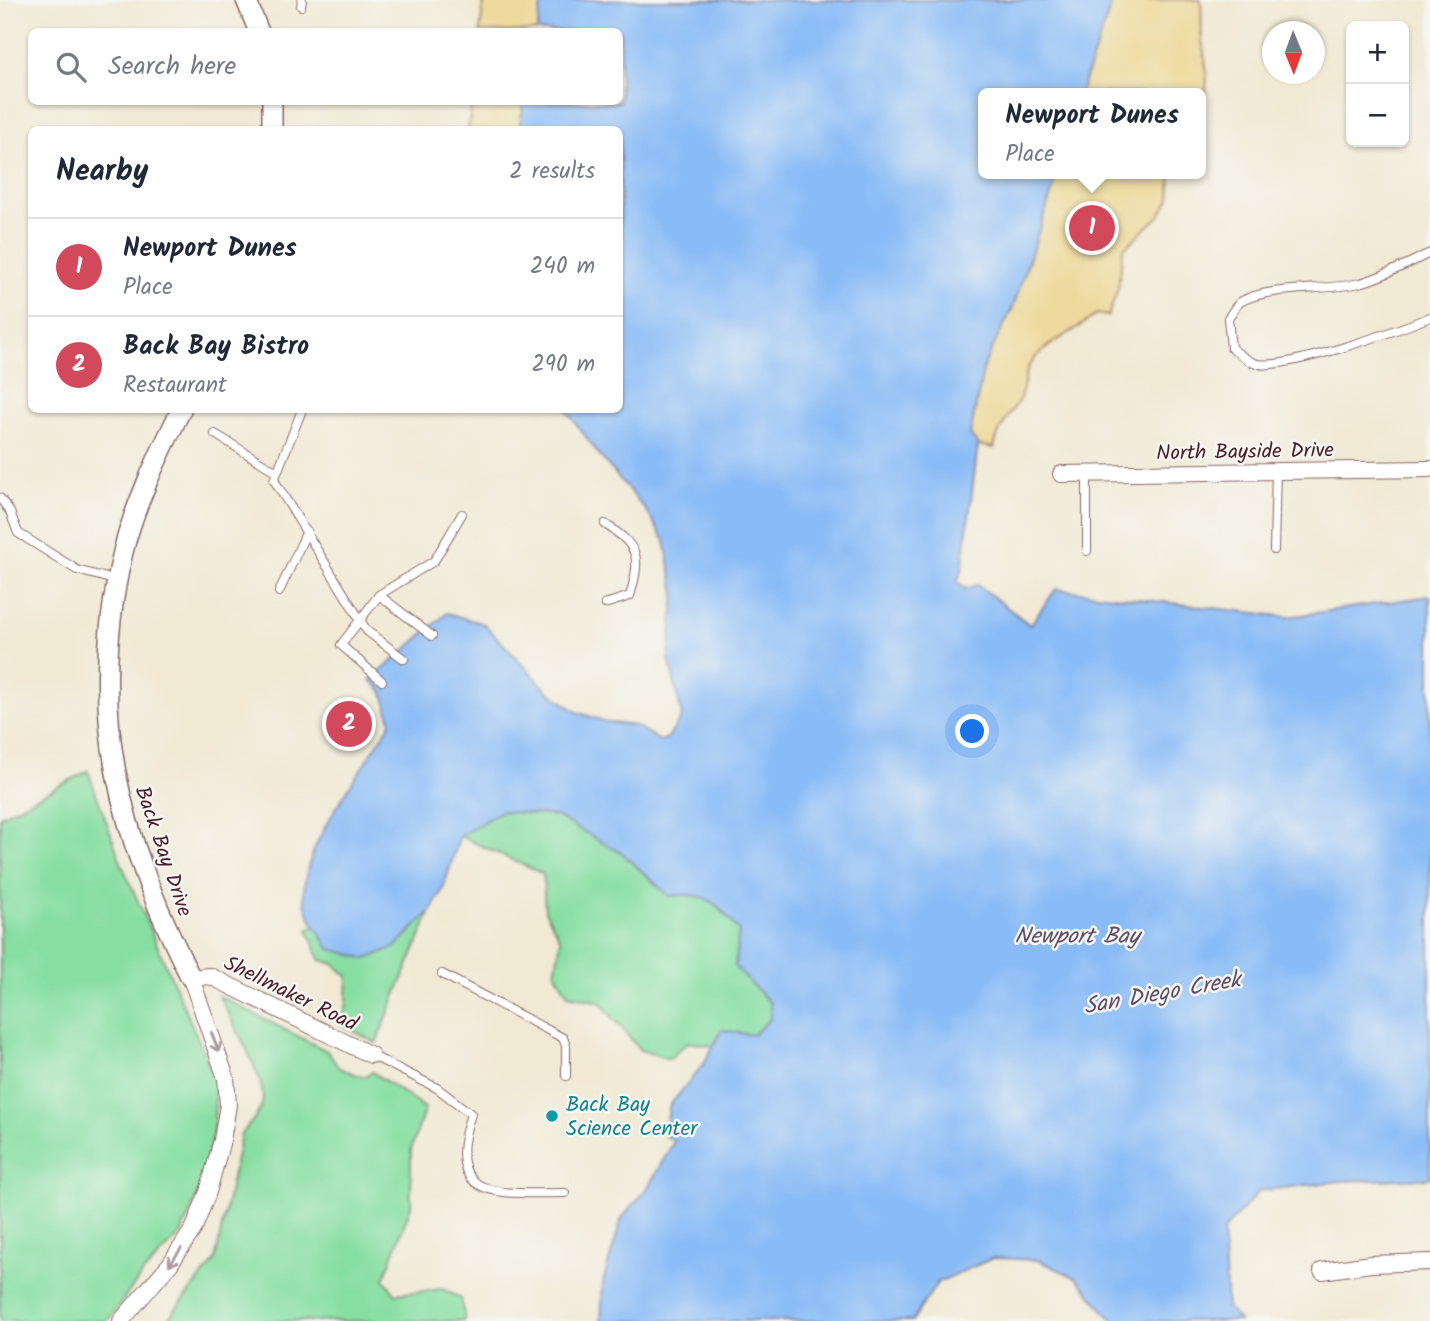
<!DOCTYPE html>
<meta charset="utf-8">
<style>
:root{--surface:#fff;--page:#f6f6f7;--text:#1f2937;--muted:#747a83;--line:#e0e1e3;--accent:#d1495b}
body{margin:0;font-family:Kalam,sans-serif;background:var(--page);color:var(--text)}
.controls{position:absolute;right:21px;top:21px;display:grid;overflow:hidden;border-radius:10px;box-shadow:0 2px 5px #0004}
.controls button{width:63px;height:63px;display:grid;place-items:center;padding:0;border:0;border-bottom:2px solid var(--line);background:var(--surface);color:var(--text);font:35px sans-serif}
.compass{position:absolute;left:1262px;top:21px;width:63px;height:63px;border-radius:50%;background:var(--surface);box-shadow:0 2px 5px #0004;rotate:179deg}
.you{position:absolute;left:973px;top:732px;width:24px;height:24px;margin:-18px;border:5px solid #fff;border-radius:50%;background:#1a73e8;box-shadow:0 0 0 10px #1a73e833}
.badge{display:grid;place-items:center;width:46px;height:46px;border-radius:50%;background:var(--accent);color:#fff;font-size:23px;font-weight:700}
.pin{position:absolute;translate:-50% -50%;border:4px solid #fff;box-shadow:0 2px 7px #0006}
.popup{position:absolute;left:978px;top:88px;width:228px;height:91px;box-sizing:border-box;display:grid;place-content:center;border-radius:10px;background:var(--surface);filter:drop-shadow(0 2px 5px #0005);font-size:23px;white-space:nowrap;color:var(--muted)}
.popup b{font-size:26px;color:var(--text)}
.popup::after{content:'';position:absolute;left:50%;top:100%;margin-left:-14px;border:14px solid transparent;border-top-color:var(--surface)}
.list{margin:0;padding:0;list-style:none}
h2{display:flex;justify-content:space-between;align-items:center;height:91px;margin:0;padding:0 28px;font-size:30px}
h2 small{font-size:23px;font-weight:400;color:var(--muted)}
.list li{display:grid;grid-template-columns:46px 1fr auto;gap:21px;align-items:center;box-sizing:border-box;height:98px;padding:0 28px;border-top:2px solid var(--line)}
.list b{display:block;font-size:26px;white-space:nowrap}
.list p{margin:0;font-size:23px;white-space:nowrap;color:var(--muted)}
.list em{font-size:23px;font-style:normal;color:var(--muted)}
.icon{flex:none;width:38px;height:38px;fill:none;stroke:currentColor;stroke-width:2;stroke-linecap:round;stroke-linejoin:round}
.map{position:relative;flex:none;width:1430px;height:1321px;overflow:hidden}
.search{position:absolute;background:var(--surface);box-shadow:0 2px 5px #0004;left:28px;top:28px;width:595px;height:77px;display:flex;align-items:center;gap:18px;box-sizing:border-box;padding:0 24px;border-radius:10px;color:var(--muted);font-size:26px}
.panel{position:absolute;background:var(--surface);box-shadow:0 2px 5px #0004;left:28px;top:126px;width:595px;height:287px;border-radius:10px}
.map>svg:first-child{display:block}
.green{fill:#86dea2;stroke:#687e66;stroke-width:2}
.sand{fill:#eeda9e;stroke:#9c7c64;stroke-width:2}
.water{fill:#89bbf6;stroke:#6a6d90;stroke-width:2}
.lines{fill:none;stroke-linecap:round;stroke-linejoin:round}
.service-casing{stroke:#846666;stroke-width:10}
.minor-casing{stroke:#846666;stroke-width:18}
.tertiary-casing{stroke:#846666;stroke-width:22}
.service{stroke:#fff;stroke-width:8}
.minor{stroke:#fff;stroke-width:16}
.tertiary{stroke:#fff;stroke-width:19}
.oneway{stroke:#ae9aa0}
.culture-dot{fill:#0f9aa8;stroke:#f6f6f2;stroke-width:2.5}
.labels{text-anchor:middle;stroke-width:5;stroke-linejoin:round;paint-order:stroke}
.street-label{font-size:21px;fill:#4a1f2b;stroke:#f6f6f2}
.culture-label{font-size:21px;fill:#0d838f;stroke:#f6f6f2;text-anchor:start}
.water-label{font-size:23px;font-style:italic;fill:#5d4e68;stroke:#f6f6f2}
</style>
<div class="map">
<svg width="1430" height="1321" viewBox="0 0 1430 1321">
<rect width="100%" height="100%" fill="#f6f6f2"/>
<filter id="ink" filterUnits="userSpaceOnUse"><feTurbulence type="fractalNoise" baseFrequency=".0143" numOctaves="2"/><feDisplacementMap in="SourceGraphic" scale="14" xChannelSelector="R" yChannelSelector="G"/><feConvolveMatrix kernelMatrix="1 2 1 2 8 2 1 2 1" color-interpolation-filters="sRGB"/></filter>
<filter id="wash" filterUnits="userSpaceOnUse"><feTurbulence type="fractalNoise" baseFrequency=".00686" numOctaves="4" result="noise"/><feDisplacementMap in="SourceGraphic" scale="28" xChannelSelector="R" yChannelSelector="G"/><feGaussianBlur stdDeviation="1.57" result="paint"/><feColorMatrix in="noise" values="0 0 0 0 0 0 0 0 0 0 0 0 0 0 0 0 0 1.4 0 .05"/><feComposite in="paint" operator="in"/></filter>
<g filter="url(#wash)">
<rect width="100%" height="100%" fill="#f1e9d4"/>
<g class="green">
<polygon points="88,771 122,865 216,1080 214,1124 208,1155 196,1199 181,1234 144,1272 107,1321 0,1321 0,816"/>
<path d="M501 811 556 816 623 854 669 896C709 891 715 902 739 931L735 966 770 1003V1019L753 1035 722 1030 713 1046 688 1042 669 1059 640 1050 600 1002 568 995 555 972 561 940 545 911 543 874 460 836Z"/>
<polygon points="431,911 376,1043 341,1024 347,1004 348,976 334,964 320,960 308,930 315,925 330,949 395,947"/>
<path d="M219 996 327 1051 339 1068 363 1077 372 1072 425 1108 411 1150V1206L384 1279 396 1294 442 1289 461 1298 465 1321H166L215 1261 241 1134C250 1124 263 1111 263 1097 263 1075 230 1017 219 996Z"/>
</g>
<g class="sand">
<polygon points="484,0 542,0 537,31 480,32"/>
<path d="M1113 0H1201C1202 13 1201 27 1202 40 1206 67 1211 82 1201 108L1200 93H1080Z"/>
<polygon points="472,102 524,102 519,129 468,130"/>
<path d="M1058 174H1171L1170 199 1159 216 1123 249 1118 288 1108 316 1097 314C1079 329 1037 348 1028 368 1024 378 1024 390 1019 400 1008 418 998 427 994 448L978 445 970 435 984 365 1013 307Z"/>
</g>
<path class="water" d="M542 0H1113L1080 93H984V174H1058L1013 307 984 365 970 435 978 445 962 571 957 581 965 589 978 585 1030 625 1056 589 1288 617 1430 596V1178L1340 1181 1259 1191 1223 1231 1227 1307 1239 1321H1113L1077 1278 1038 1260 993 1258 938 1282 912 1321H601L603 1282 622 1218 647 1189 674 1141 664 1135 670 1105 703 1065 722 1030 753 1035 770 1019V1003L735 967 739 931C715 902 709 891 669 896L623 854 556 816 501 811 460 836 443 889 431 911 395 947 367 959 330 949C320 934 303 911 304 892 305 838 365 769 391 722L383 692 371 680 447 613 484 624 548 691 577 712 606 722 636 726 660 741 668 738 682 716 669 658 675 593 665 541 645 509 600 456 566 410H620V130L519 129 524 102H620V32L537 31Z"/>
</g>
<g filter="url(#ink)">
<g class="lines">
<defs>
<g id="service">
<polyline points="301,6 302,0"/>
<path d="M1430 253C1407 264 1385 276 1360 283 1326 291 1269 286 1242 301 1236 304 1232 313 1228 318L1231 348C1238 353 1246 360 1254 363 1279 373 1401 329 1430 317"/>
<polyline points="302,410 274,480 367,631 404,659"/>
<polyline points="215,434 277,472"/>
<polyline points="0,498 10,512 18,533 77,570 118,581"/>
<polyline points="1274,550 1276,471"/>
<polyline points="1087,551 1087,474"/>
<polyline points="279,592 307,531"/>
<polyline points="379,595 432,636"/>
<path d="M605 604 630 596C641 557 640 547 605 524"/>
<polyline points="382,681 341,645 379,595 434,561 462,514"/>
<polyline points="442,974 563,1038 566,1046 566,1076"/>
<path d="M371 1055 437 1088 471 1114C441 1203 502 1193 565 1193"/>
</g>
<g id="minor">
<polyline points="1061,474 1430,469"/>
<polyline points="1322,1271 1371,1264 1430,1262"/>
<polyline points="121,1321 170,1264 194,1228 208,1192 222,1140 228,1105 226,1078 191,978 210,976 371,1055"/>
</g>
<g id="tertiary">
<polyline points="246,0 259,32"/>
<polyline points="272,102 272,130"/>
<path d="M181 410C159 455 135 503 123 552 85 713 119 834 191 978"/>
</g>
</defs>
<use href="#service" class="service-casing"/>
<use href="#minor" class="minor-casing"/>
<use href="#tertiary" class="tertiary-casing"/>
<use href="#service" class="service"/>
<use href="#minor" class="minor"/>
<use href="#tertiary" class="tertiary"/>
</g>
<defs><path id="oneway-shaft" d="M-6 0H5M1.5-3L5.5 0L1.5 3" fill="none" stroke-width="1.6" stroke-linecap="round" stroke-linejoin="round" transform="scale(1.75)"/></defs>
<g class="oneway">
<use href="#oneway-shaft" transform="translate(215 1042) rotate(69)"/>
<use href="#oneway-shaft" transform="translate(175 1257) rotate(126)"/>
</g>
</g>
<circle class="culture-dot" cx="552" cy="1116" r="7"/>
<g class="labels">
<g class="street-label">
<text transform="translate(1245 451) rotate(-1)" y="7">North Bayside Drive</text>
<text transform="translate(164 851) rotate(71)" y="7">Back Bay Drive</text>
<text transform="translate(291 993) rotate(26)" y="7">Shellmaker Road</text>
</g>
<g class="culture-label">
<text x="566" y="1111">Back Bay<tspan x="566" dy="24">Science Center</tspan></text>
</g>
<g class="water-label">
<text x="1077" y="943">Newport Bay</text>
<text transform="translate(1162 992) rotate(-10)" y="8">San Diego Creek</text>
</g>
</g>
</svg>
<div class="controls">
<button>+</button>
<button>−</button>
</div>
<svg class="compass" viewBox="-18 -18 36 36"><path d="M0-13l5 13h-10z" fill="#e53935"/><path d="M0 13l5-13h-10z" fill="#747a83"/></svg>
<div class="you"></div>
<div class="pin badge" style="left:1092px;top:228px">1</div>
<div class="popup"><b>Newport Dunes</b>Place</div>
<div class="pin badge" style="left:349px;top:724px">2</div>
<div class="search"><svg class="icon" aria-label="search" viewBox="0 0 24 24"><circle cx="10" cy="10" r="6"/><path d="M15 15l6 6"/></svg>Search here</div>
<section class="panel">
<h2>Nearby<small>2 results</small></h2>
<ul class="list">
<li><span class="badge">1</span><div><b>Newport Dunes</b><p>Place</p></div><em>240 m</em></li>
<li><span class="badge">2</span><div><b>Back Bay Bistro</b><p>Restaurant</p></div><em>290 m</em></li>
</ul>
</section>
</div>
